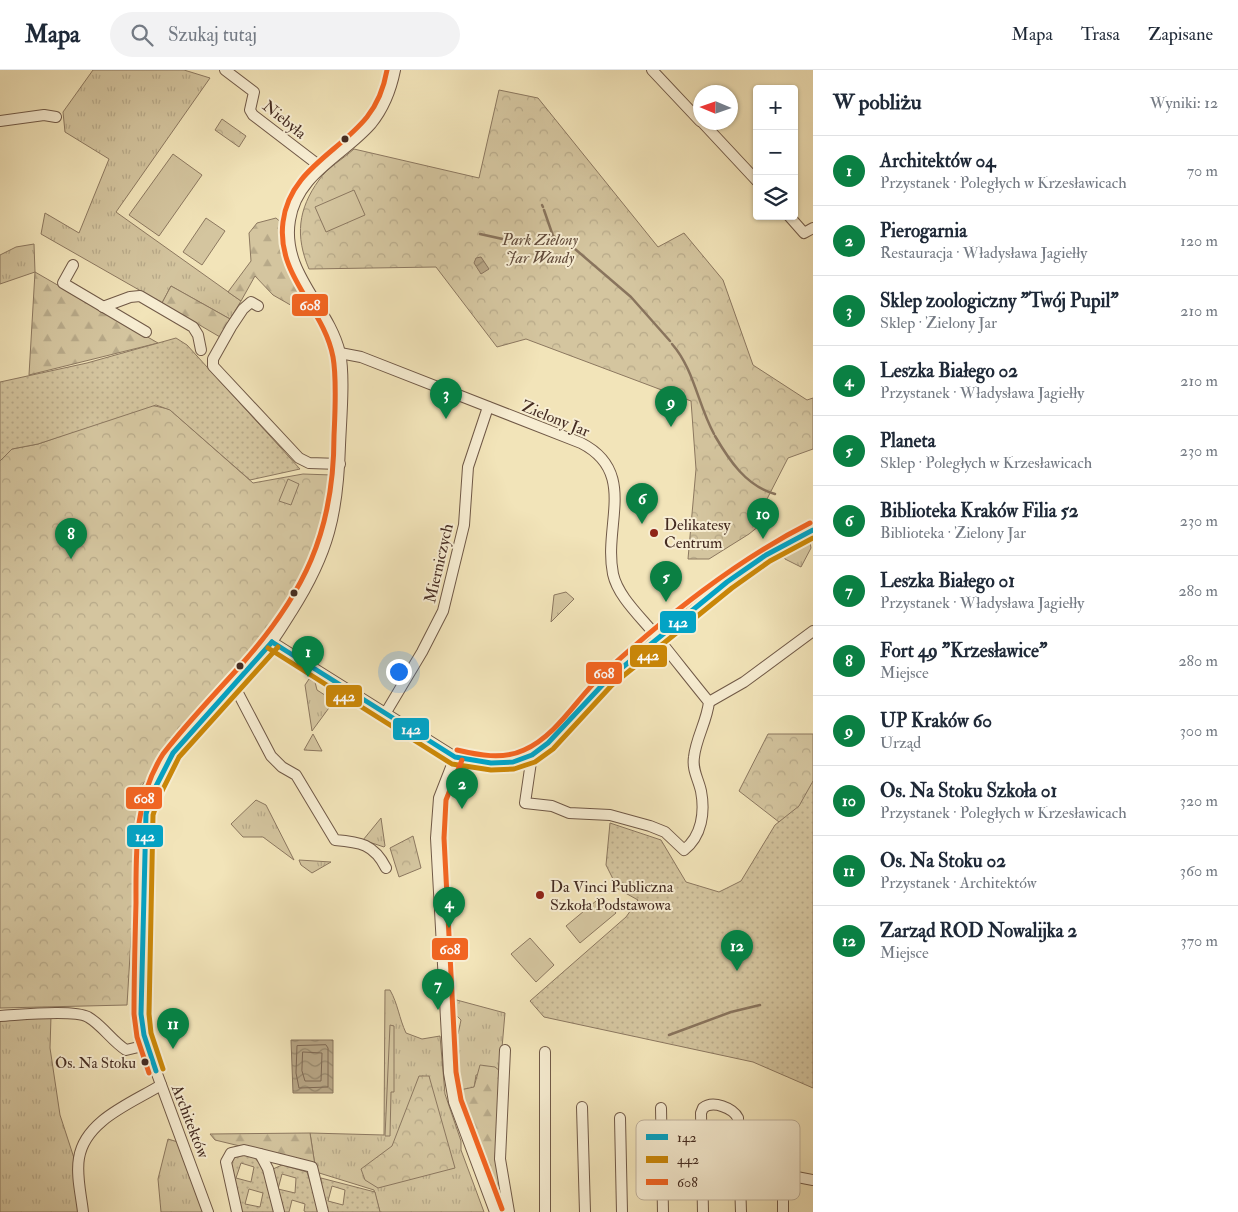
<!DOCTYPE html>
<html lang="pl">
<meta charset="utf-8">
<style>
:root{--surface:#fff;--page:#f2f2f3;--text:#1f2937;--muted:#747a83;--line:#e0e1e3;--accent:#0b8043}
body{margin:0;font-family:"IM FELL Double Pica",serif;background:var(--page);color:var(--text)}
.controls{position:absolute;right:15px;top:15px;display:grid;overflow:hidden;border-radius:5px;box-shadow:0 1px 4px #0004}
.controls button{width:45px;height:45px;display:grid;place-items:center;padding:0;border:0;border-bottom:1px solid var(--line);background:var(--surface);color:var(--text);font:25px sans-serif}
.compass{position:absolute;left:693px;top:15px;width:45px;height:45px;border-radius:50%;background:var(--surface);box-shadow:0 1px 4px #0004;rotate:272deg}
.you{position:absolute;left:398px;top:601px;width:18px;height:18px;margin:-12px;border:4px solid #fff;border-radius:50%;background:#1a73e8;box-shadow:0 0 0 8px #1a73e833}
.badge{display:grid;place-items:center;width:32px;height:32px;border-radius:50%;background:var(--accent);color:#fff;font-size:16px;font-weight:700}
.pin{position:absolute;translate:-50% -41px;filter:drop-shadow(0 1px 2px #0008)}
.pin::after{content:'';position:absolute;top:26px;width:18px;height:15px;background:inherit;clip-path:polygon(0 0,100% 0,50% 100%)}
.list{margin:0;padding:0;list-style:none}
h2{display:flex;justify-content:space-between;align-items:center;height:65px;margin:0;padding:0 20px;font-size:21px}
h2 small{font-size:16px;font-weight:400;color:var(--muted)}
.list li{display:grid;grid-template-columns:32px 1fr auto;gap:15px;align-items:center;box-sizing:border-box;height:70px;padding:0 20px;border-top:1px solid var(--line)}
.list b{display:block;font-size:19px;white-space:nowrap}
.list p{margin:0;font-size:16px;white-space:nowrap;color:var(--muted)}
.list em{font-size:16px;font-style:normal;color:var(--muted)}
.icon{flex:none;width:28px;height:28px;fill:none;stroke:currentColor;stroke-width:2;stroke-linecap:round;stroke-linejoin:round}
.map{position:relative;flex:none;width:813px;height:1142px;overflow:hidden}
header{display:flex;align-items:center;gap:30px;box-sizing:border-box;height:70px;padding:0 25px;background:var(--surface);border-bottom:1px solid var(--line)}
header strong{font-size:24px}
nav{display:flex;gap:28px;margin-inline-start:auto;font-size:18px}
.search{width:350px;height:45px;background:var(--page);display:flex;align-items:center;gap:12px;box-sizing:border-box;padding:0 18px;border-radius:28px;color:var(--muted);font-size:19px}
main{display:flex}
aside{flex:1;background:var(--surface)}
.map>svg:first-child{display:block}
.grass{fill:url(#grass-tufts);stroke:#8c7860}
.forest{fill:url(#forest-firs);stroke:#8c7860}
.park{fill:url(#park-crowns);stroke:#8c7860}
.garden{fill:url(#garden-dots);stroke:#8c7860;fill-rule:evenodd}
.pitch{fill:#d4c59f;stroke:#8c7860}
.water{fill:url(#water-waves);stroke:#89745d}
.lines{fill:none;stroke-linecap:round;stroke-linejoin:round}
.shore{stroke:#7e6853;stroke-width:1}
.stream{stroke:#89745d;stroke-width:2.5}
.minor-casing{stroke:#705947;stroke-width:12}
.minor{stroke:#f7edd2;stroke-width:10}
.bus-1-casing{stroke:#f7edd2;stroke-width:9}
.bus-2-casing{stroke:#f7edd2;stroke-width:9}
.bus-3-casing{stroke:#f7edd2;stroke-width:9}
.bus-1{stroke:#03a3c5;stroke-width:5}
.bus-2{stroke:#ca8708;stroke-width:5}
.bus-3{stroke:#f26522;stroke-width:5}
.bus-dot{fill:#442b21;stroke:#f7edd2;stroke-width:2}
.poi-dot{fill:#8f2418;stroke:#f7edd2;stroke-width:2}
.labels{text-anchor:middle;stroke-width:4;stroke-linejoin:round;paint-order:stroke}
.bus-label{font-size:15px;fill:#442b21;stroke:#f7edd2;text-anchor:end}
.street-label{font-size:16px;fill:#442b21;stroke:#f7edd2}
.park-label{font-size:16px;font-style:italic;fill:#614a3a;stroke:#f7edd2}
.poi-label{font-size:16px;fill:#442b21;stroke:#f7edd2;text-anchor:start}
.key{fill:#f7edd2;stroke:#c1b39d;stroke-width:1}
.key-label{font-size:14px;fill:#442b21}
.line-badge{stroke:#f7edd2;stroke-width:2}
.badge-label{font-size:14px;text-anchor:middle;font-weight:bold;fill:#fff}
</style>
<header>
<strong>Mapa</strong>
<div class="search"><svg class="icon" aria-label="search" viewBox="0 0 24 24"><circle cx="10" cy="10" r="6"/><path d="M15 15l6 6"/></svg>Szukaj tutaj</div>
<nav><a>Mapa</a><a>Trasa</a><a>Zapisane</a></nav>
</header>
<main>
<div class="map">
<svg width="813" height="1142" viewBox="0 0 813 1142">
<defs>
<pattern id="grass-tufts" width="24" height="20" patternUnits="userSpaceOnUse" patternTransform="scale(1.25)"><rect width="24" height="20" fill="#d4c59f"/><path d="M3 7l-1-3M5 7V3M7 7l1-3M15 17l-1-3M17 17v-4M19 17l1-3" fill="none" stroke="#b7a989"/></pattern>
<pattern id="forest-firs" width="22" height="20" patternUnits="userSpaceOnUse" patternTransform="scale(1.25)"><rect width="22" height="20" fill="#d4c59f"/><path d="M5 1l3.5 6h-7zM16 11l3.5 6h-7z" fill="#b7a989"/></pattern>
<pattern id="park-crowns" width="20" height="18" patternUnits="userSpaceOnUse" patternTransform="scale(1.25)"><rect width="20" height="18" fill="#d4c59f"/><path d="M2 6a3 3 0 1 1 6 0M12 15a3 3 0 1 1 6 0" fill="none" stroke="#b7a989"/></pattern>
<pattern id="garden-dots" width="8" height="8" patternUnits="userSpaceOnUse" patternTransform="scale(1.25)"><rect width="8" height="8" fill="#d4c59f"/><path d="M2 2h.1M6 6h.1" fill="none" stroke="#b7a989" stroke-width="1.8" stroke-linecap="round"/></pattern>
<pattern id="water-waves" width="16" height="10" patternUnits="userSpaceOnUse" patternTransform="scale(1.25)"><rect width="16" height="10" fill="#b7a585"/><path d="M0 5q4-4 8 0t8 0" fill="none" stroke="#96876c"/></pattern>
</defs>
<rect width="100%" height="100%" fill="#f2e4b9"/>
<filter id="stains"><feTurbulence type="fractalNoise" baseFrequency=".004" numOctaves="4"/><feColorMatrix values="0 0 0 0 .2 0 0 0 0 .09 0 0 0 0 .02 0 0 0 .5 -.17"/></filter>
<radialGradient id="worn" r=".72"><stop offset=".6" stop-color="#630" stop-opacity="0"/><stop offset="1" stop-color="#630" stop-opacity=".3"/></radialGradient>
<g class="grass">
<polygon points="93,0 184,0 210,8 116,142 241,231 230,249 171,216 162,233 41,164 45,143 79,163 109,89 65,62 63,42"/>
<polygon points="34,174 35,202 0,214 0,185 16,177"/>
<polygon points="810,472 811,478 801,497 785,489 783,485"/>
<polygon points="566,522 574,529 551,552 554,525"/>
<polygon points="309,609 315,612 317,620 334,631 312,661 305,615"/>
<polygon points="313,664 322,681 304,680"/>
<polygon points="256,730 266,735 294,790 263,767 243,767 231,754"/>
<polygon points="381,748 385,776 384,777 363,770"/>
<polygon points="299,790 331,792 312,803 301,795"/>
<path d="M385 920H390C398 934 399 948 406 963L422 969 440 966 445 1024 461 1071V1080L484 1142H380L374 1120 316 1102 310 1063 384 1065Z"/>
<polygon points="453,929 505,943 500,1001 476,1005 474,1018 460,1020 455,965 458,964 461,950 453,942"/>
<polygon points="51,946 50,978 60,1045 74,1088 78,1142 0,1142 0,949"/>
<polygon points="168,1069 178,1072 204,1142 161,1142 158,1109"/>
</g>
<g class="forest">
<polygon points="276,148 285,156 287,183 303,219 300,222 308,239 296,243 294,237 273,225 255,206 241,231 228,222 251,191 249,163 257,153"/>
<polygon points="35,202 158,273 29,305"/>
<polygon points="171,216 230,249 220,267 162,233"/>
<polygon points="480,995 495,997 500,1001 495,1090 499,1106 497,1124 462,1034 460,1020 474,1017"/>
<polygon points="310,1063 316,1102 314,1094 215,1070 210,1064"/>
</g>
<g class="park">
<path d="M499 20 538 28 658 177 684 163 723 210 753 295 807 330 813 328V379L788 388 767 429 769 448 749 464 709 489H688L696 399 691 331 526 269 497 277 436 197 309 199C295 166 298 139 319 110 327 98 343 89 354 79L479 108Z"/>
<polygon points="222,49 246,66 239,77 215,60"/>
<polygon points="150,335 169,339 253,413 303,404 332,405 332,416 328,416 320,461 323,462 308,498 262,570 173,669 140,719 127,935 0,938 0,391 12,379 38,374"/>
<polygon points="768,664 813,664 813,713 799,738 779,752 739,721"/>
<polygon points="413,766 421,798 399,807 390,778"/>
<polygon points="419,1006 429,1006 455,1098 378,1118 365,1110 361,1099 392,1076"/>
</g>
<g class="garden">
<polygon points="176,268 187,275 300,399 250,410 170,340 156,335 38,374 12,379 0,391 0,312 87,293"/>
<polygon points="813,711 813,1018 753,992 544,947 530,931 626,847 638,830 618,819 606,795 610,753 661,770 686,812 719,822 741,811 775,755 799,736"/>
<path d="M241 1084 253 1086 262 1096 274 1142H239L228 1095 231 1089ZM241 1093 254 1097 251 1112 236 1108ZM249 1119 263 1123 260 1137 245 1134Z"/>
<path d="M282 1095 307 1102 320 1142H306L304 1141 305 1134 292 1130 289 1142H282L273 1099ZM282 1104 296 1108 295 1123 278 1119Z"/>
<path d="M321 1108 375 1122 380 1142H327L321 1120ZM332 1116 345 1120 343 1135 328 1131Z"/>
</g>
<g class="pitch">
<polygon points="173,84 202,105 159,166 129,145"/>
<polygon points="354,120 365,145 326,162 315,137"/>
<polygon points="206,148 225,161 202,195 183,182"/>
<polygon points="288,409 299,414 291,435 279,431"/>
<polygon points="602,826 616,843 580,873 566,856"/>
<polygon points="530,868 554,895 536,912 511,884"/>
<polygon points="390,955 394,956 394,1022 391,1022 390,1066 385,1066"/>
</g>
<g class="water">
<polygon points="481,187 489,199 481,204 474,193 476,188"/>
<polygon points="291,970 333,970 333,1023 293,1023"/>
</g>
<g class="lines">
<g class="shore">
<polygon points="326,975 328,978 328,1017 299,1018 296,1003 297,976"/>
<polygon points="303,982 322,983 321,1011 305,1011 302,1001"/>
</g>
<g class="stream">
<polyline points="542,135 543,137"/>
<polyline points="544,140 553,166 575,179 631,227 670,271"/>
<polyline points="480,164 530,175 539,171"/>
<polyline points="543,170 553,166"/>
<path d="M672 274C694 299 698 335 714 364"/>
<path d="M715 366C729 390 746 416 775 424"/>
<polyline points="669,965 731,942 760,935"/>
</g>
<defs>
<g id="minor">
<polyline points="225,0 254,22 250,40 253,45 321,97"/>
<polyline points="652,0 700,51"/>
<polyline points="0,51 44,45 56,47"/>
<polyline points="702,52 757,111"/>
<polyline points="789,146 804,163 813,158"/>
<polyline points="73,195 63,213 146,262"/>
<polyline points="258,236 251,232 243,239 231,257 213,289 213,296 299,388 309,393 340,394"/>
<polyline points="103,237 130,227 140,226 193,257 198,265 201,280"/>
<path d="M340 283 361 287 581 373C638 402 603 455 613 504 618 527 642 548 656 566 674 588 691 610 709 632 707 651 696 668 694 687 692 700 698 708 701 721 705 742 702 766 684 780L665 762 650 756 610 745 569 743 552 736 525 733 532 685"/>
<polyline points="272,572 455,687 491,693 513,692 532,685 548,673 607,610 727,512 766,485 813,460"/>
<path d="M232 617 238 623 271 686 282 697 296 705 335 770C360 772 374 774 386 798"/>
<polyline points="709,632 744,612 813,561"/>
<polyline points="385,644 422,582 443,541 464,455 468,397 488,337"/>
<polyline points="455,687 439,728 436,768 449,1003 454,1032 495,1142"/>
<path d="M0 946C20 945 73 939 88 947 102 955 112 971 126 980L147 975"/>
<polyline points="505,980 500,1089 509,1142"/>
<polyline points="545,982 545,1142"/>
<polyline points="582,1037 585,1142"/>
<polyline points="661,1038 663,1142"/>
<polyline points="620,1048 622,1142"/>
<polyline points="260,1084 268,1099 279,1142"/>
<polyline points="740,1096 813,1110"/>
<path d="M83 1142C81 1124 76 1105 79 1088 85 1050 132 1033 161 1015"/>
<path d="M208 1142 156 1001 142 955 146 744 155 715 167 692C194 652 233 618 265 581 275 569 283 555 292 541 329 483 338 443 340 375 341 350 345 306 340 283 329 236 281 203 290 150 297 104 343 86 371 54 384 38 391 20 395 0"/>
<polyline points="237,1142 226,1092 231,1083 244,1080 312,1097 323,1142"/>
<path d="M703 1142 701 1043 703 1038C713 1030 733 1038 738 1048L741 1142"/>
<polyline points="783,1142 783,1103"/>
</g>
</defs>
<use href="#minor" class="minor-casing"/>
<use href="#minor" class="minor"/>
<defs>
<g id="bus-1">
<polyline points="272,572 455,687 491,693 513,692 532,685 548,673 607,610 727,512 766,485 813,460"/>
<polyline points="156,1001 144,965 141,944 146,744 152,724 173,683 272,572"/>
</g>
<g id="bus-2">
<polyline points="268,578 452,694 491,700 514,699 535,692 553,679 612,615 732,518 770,491 813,468"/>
<polyline points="163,999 151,963 149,944 153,745 159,727 179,687 278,577"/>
</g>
<g id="bus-3">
<path d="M457 680C478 685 503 690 524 680 558 665 578 626 605 602 667 546 735 491 810 453"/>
<polyline points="462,690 446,730 444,768 456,1002 461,1030 502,1139"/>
<path d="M149 1003 137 967 134 944C134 907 135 870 136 833 136 780 134 730 163 684 187 653 215 624 241 595 304 524 334 462 334 366 335 343 337 309 333 287 324 238 276 206 283 152 289 101 338 83 367 47 378 33 384 17 387 0"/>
</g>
</defs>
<use href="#bus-1" class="bus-1-casing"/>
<use href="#bus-2" class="bus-2-casing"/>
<use href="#bus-3" class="bus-3-casing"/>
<use href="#bus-1" class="bus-1"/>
<use href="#bus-2" class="bus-2"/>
<use href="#bus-3" class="bus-3"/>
</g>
<g class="bus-dot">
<circle cx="345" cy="69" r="4.5"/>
<circle cx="294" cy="523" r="4.5"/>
<circle cx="240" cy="596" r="4.5"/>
<circle cx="145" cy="992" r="4.5"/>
</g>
<g class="poi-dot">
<circle cx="654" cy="463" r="5"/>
<circle cx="540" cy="825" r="5"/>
</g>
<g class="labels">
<g class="bus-label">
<text x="136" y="998">Os. Na Stoku</text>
</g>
<g class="street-label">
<text transform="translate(285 49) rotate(39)" y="6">Niebyła</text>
<text transform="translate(556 348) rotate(22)" y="6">Zielony Jar</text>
<text transform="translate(438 493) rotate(-77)" y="6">Mierniczych</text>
<text transform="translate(191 1051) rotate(69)" y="6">Architektów</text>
</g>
<g class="park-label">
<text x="540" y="175">Park Zielony<tspan x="540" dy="18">Jar Wandy</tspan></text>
</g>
<g class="poi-label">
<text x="664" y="460">Delikatesy<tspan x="664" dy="18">Centrum</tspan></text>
<text x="550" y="822">Da Vinci Publiczna<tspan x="550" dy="18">Szkoła Podstawowa</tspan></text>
</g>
</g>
<rect x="636" y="1050" width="164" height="80" rx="8" class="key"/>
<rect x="646" y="1064" width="22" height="6" fill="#03a3c5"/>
<rect x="646" y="1086" width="22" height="7" fill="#ca8708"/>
<rect x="646" y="1109" width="22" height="6" fill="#f26522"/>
<g class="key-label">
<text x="677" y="1072">142</text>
<text x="677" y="1094">442</text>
<text x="677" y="1117">608</text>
</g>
<g class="line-badge">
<rect x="291" y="223" width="38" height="24" rx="5" fill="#f26522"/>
<rect x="659" y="540" width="38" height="24" rx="5" fill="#03a3c5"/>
<rect x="629" y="574" width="39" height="24" rx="5" fill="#ca8708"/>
<rect x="585" y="591" width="38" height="24" rx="5" fill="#f26522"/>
<rect x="325" y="614" width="38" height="24" rx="5" fill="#ca8708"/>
<rect x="392" y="647" width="38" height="24" rx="5" fill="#03a3c5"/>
<rect x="125" y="716" width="38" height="24" rx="5" fill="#f26522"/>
<rect x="126" y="754" width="38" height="24" rx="5" fill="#03a3c5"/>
<rect x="431" y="867" width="38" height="24" rx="5" fill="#f26522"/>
</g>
<g class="badge-label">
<text x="310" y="240">608</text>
<text x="678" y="557">142</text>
<text x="648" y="590">442</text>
<text x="604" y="608">608</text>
<text x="344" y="631">442</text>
<text x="411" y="664">142</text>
<text x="144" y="733">608</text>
<text x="145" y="771">142</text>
<text x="450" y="884">608</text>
</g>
<rect width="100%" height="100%" filter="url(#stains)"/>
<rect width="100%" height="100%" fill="url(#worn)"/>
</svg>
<div class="controls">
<button>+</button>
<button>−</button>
<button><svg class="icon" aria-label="layers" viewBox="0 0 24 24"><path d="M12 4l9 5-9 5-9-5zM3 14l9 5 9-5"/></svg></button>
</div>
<svg class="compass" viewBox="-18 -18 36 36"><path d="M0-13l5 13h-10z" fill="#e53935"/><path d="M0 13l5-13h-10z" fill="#747a83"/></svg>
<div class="you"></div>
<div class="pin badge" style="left:308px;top:607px">1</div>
<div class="pin badge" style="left:462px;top:739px">2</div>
<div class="pin badge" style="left:446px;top:349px">3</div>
<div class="pin badge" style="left:449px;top:858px">4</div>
<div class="pin badge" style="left:666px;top:532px">5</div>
<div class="pin badge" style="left:642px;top:454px">6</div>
<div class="pin badge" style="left:438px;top:940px">7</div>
<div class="pin badge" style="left:71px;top:489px">8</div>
<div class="pin badge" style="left:671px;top:357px">9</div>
<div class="pin badge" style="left:763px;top:469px">10</div>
<div class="pin badge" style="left:173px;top:979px">11</div>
<div class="pin badge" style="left:737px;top:901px">12</div>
</div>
<aside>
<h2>W pobliżu<small>Wyniki: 12</small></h2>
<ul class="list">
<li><span class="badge">1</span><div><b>Architektów 04</b><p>Przystanek · Poległych w Krzesławicach</p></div><em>70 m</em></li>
<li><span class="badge">2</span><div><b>Pierogarnia</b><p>Restauracja · Władysława Jagiełły</p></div><em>120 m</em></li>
<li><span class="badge">3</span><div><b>Sklep zoologiczny &quot;Twój Pupil&quot;</b><p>Sklep · Zielony Jar</p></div><em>210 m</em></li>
<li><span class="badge">4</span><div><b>Leszka Białego 02</b><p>Przystanek · Władysława Jagiełły</p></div><em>210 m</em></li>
<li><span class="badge">5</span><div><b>Planeta</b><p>Sklep · Poległych w Krzesławicach</p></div><em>230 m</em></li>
<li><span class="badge">6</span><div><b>Biblioteka Kraków Filia 52</b><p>Biblioteka · Zielony Jar</p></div><em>230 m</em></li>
<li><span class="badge">7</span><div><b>Leszka Białego 01</b><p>Przystanek · Władysława Jagiełły</p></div><em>280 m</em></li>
<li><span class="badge">8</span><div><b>Fort 49 &quot;Krzesławice&quot;</b><p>Miejsce</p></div><em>280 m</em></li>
<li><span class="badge">9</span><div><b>UP Kraków 60</b><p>Urząd</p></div><em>300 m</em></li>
<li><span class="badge">10</span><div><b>Os. Na Stoku Szkoła 01</b><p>Przystanek · Poległych w Krzesławicach</p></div><em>320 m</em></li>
<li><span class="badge">11</span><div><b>Os. Na Stoku 02</b><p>Przystanek · Architektów</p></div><em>360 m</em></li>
<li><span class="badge">12</span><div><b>Zarząd ROD Nowalijka 2</b><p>Miejsce</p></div><em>370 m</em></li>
</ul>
</aside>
</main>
